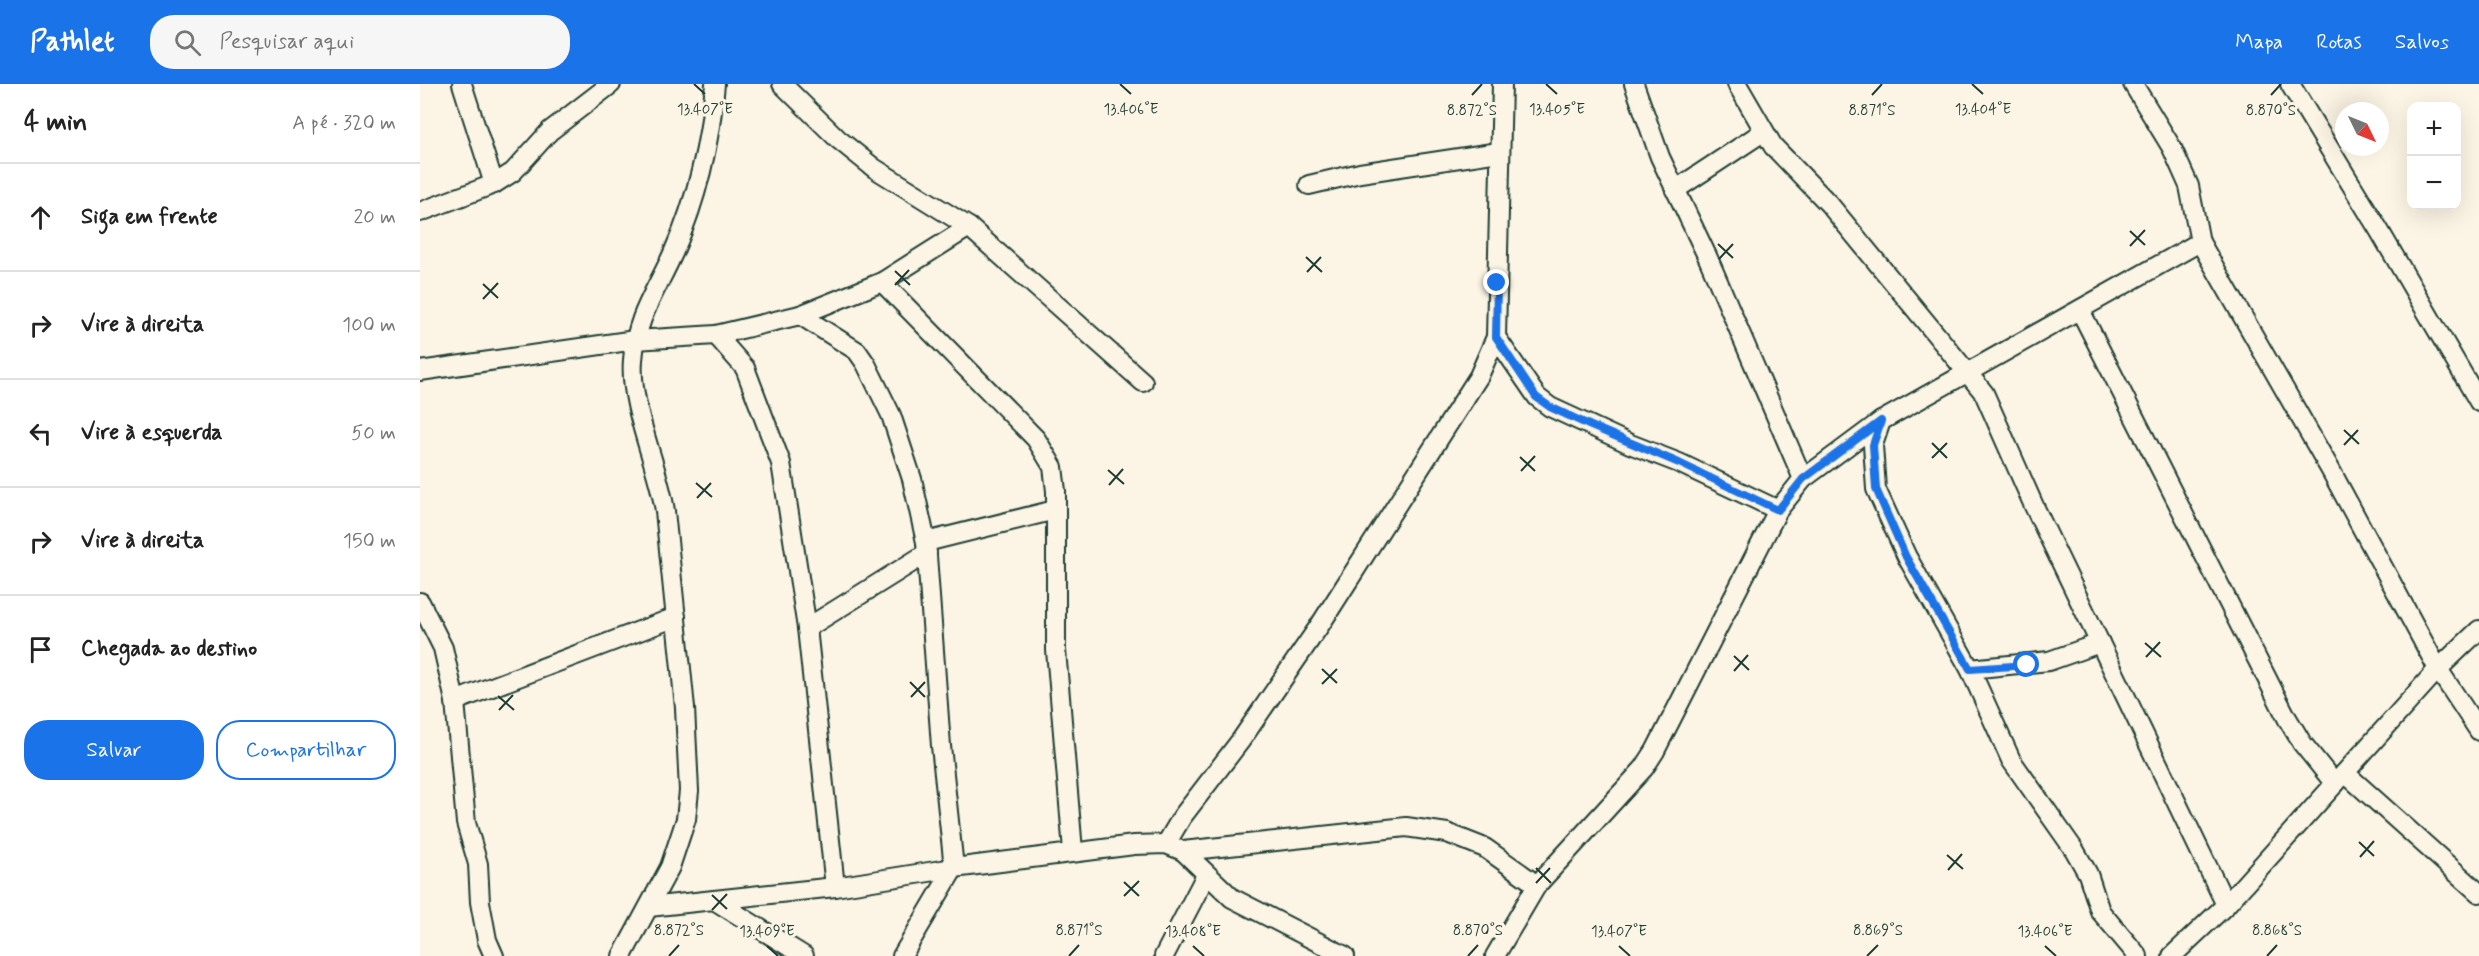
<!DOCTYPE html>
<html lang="pt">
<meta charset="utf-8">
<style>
:root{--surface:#fff;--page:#f6f6f6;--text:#222;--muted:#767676;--line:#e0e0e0;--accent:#1a73e8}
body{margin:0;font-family:Mynerve,sans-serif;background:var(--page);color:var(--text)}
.controls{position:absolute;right:18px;top:18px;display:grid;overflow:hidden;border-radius:12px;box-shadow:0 6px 24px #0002}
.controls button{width:54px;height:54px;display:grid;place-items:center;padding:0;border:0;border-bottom:2px solid var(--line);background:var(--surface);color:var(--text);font:30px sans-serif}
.compass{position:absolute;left:1915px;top:18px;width:54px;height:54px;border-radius:50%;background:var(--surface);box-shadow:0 6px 24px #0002;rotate:133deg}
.stop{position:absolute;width:18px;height:18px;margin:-14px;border:4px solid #1a73e8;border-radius:50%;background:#fff}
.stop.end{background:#1a73e8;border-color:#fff;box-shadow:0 2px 6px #0008}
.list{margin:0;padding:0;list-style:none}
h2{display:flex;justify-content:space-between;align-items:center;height:78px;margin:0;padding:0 24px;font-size:26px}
h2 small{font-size:20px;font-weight:400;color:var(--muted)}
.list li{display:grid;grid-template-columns:39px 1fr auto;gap:18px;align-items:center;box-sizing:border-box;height:108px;padding:0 24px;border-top:2px solid var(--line)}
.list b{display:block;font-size:22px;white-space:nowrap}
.list em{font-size:20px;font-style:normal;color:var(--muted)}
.actions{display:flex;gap:12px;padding:18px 24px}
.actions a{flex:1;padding:14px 0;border:2px solid var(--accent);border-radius:24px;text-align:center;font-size:21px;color:var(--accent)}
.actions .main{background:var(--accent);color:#fff}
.icon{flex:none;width:33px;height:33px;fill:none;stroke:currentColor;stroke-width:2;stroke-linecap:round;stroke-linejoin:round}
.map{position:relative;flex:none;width:2059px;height:872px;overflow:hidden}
header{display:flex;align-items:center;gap:36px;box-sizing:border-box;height:84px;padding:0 30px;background:var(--accent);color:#fff}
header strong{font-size:28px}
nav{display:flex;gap:33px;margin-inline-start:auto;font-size:21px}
.search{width:420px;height:54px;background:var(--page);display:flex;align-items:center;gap:15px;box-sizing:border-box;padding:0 21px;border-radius:24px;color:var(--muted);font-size:22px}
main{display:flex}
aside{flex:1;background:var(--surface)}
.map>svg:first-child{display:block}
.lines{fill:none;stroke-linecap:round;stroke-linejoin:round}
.minor-casing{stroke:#1f3d34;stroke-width:22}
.minor{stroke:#fcf5e5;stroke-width:18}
.route{stroke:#1a73e8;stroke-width:8}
.ticks{fill:none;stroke:#1f3d34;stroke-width:2}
.ticks-label{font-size:15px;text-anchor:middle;fill:#1f3d34;stroke:#fcf5e5;stroke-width:6;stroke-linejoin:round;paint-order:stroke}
</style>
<header>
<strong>Pathlet</strong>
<div class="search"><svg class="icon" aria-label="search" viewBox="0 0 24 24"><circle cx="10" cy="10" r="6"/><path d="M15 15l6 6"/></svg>Pesquisar aqui</div>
<nav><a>Mapa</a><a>Rotas</a><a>Salvos</a></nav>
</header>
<main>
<aside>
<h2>4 min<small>A pé · 320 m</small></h2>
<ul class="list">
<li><svg class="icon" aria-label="ahead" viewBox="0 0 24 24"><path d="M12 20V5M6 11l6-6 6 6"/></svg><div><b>Siga em frente</b></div><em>20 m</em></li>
<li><svg class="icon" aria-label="right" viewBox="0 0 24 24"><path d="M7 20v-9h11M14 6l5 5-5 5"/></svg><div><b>Vire à direita</b></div><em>100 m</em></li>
<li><svg class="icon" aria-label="left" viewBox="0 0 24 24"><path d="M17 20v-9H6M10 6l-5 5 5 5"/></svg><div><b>Vire à esquerda</b></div><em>50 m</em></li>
<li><svg class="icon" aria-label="right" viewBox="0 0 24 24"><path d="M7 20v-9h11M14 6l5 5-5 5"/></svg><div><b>Vire à direita</b></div><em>150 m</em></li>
<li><svg class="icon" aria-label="arrive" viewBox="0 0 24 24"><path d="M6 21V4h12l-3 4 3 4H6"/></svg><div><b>Chegada ao destino</b></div></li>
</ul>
<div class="actions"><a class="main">Salvar</a><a>Compartilhar</a></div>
</aside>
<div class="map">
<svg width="2059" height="872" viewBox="0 0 2059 872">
<rect width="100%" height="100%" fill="#fcf5e5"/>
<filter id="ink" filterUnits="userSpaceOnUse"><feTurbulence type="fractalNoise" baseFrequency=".0167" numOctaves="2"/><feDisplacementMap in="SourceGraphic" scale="12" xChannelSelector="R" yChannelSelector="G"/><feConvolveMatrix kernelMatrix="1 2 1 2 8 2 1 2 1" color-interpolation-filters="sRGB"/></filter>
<g filter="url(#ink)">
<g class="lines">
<defs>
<g id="minor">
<polyline points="42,0 74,100"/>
<polyline points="362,0 418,55 454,84 549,143 723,298"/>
<polyline points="1214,0 1240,73 1288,174 1383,395"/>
<polyline points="1317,0 1353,62 1409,120 1564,309 1614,422 1806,821"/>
<polyline points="1713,0 1752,64 1769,102 1780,158 1910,385 2018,585 2059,647"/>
<polyline points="1870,0 1959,146 2059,318"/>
<polyline points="889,101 940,89 1079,68"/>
<polyline points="1255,106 1343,48"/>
<polyline points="0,128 74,100 93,88 130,47 191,0"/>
<polyline points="462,198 616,355 633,383 636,407 636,566 653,767"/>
<polyline points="1660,226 1867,634 1882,659 1915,700"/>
<polyline points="380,231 437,267 446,280 471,331 492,395 506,458 521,662 534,784 482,872"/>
<polyline points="296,251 325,284 361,379 387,544 415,803"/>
<polyline points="1076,253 1117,313 1130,323 1210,360 1259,379 1358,426"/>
<polyline points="0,287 215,256 296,251 380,231 462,198 549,143"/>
<polyline points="1461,337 1453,361 1456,405 1487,473 1550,585 1591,676 1655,767 1668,790 1680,827 1718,872"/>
<polyline points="506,458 635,426"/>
<polyline points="0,518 23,564 35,617 46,739 58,780 60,818 67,856 74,872"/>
<polyline points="387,544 507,469"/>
<polyline points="1550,585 1629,577 1680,559"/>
<polyline points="35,617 256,533"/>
<polyline points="1925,689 2059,809"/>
<polyline points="746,760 762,733 821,656 900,541 1059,292 1076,253 1082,0"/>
<polyline points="763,767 812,814 925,872"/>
<polyline points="294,816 384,872"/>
<polyline points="229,823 415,803 534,784 714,761 746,760 763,767 986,743 1027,749 1065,764 1117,801"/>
<path d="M202 872 250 783 266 735 269 707 265 624 245 427C238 380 209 322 213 276 216 232 237 206 254 167 278 113 290 59 295 0"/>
<polyline points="744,872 786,791"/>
<polyline points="1075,872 1117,801 1224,684 1235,667 1358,426 1383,395 1461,337 1780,158"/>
<polyline points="1752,872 1806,821 2018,585 2059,546"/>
</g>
</defs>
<use href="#minor" class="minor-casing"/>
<use href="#minor" class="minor"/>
</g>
</g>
<g class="lines" filter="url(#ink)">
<polyline class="route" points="1077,199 1076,253 1116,313 1130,323 1171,342 1259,379 1358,426 1383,395 1461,337 1453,361 1456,405 1486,473 1550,585 1607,581"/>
</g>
<path class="ticks" d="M274 0 285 10M700 0 711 10M1126 0 1137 10M1552 0 1563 10M1052 11 1062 0M1452 11 1462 0M1851 11 1861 0M1710 147 1725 161M1298 160 1313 174M1710 162 1725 146M886 173 902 188M1299 175 1313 160M475 187 490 201M887 188 901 173M63 200 78 214M475 201 489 186M63 215 78 199M1924 346 1939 360M1512 359 1527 374M1924 361 1938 346M1100 373 1115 387M1512 374 1527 359M688 386 704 400M1101 387 1115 372M276 399 292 413M689 401 703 385M277 414 291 399M1725 559 1741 573M1314 572 1329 586M1726 573 1740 558M902 585 917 599M1314 587 1328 571M490 598 505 613M902 600 917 585M78 612 94 626M491 613 505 598M79 626 93 611M1939 758 1954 772M1527 771 1543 785M1940 773 1954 757M1116 784 1131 799M1528 786 1542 770M704 798 719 812M1116 799 1130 784M292 811 307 825M704 812 719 797M292 826 307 810M347 862 358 872M773 862 784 872M1199 862 1210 872M1625 862 1636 872M249 872 259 861M649 872 659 861M1048 872 1058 861M1447 872 1458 861M1847 872 1857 861"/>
<g class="ticks-label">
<text x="285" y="30">13.407°E</text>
<text x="711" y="30">13.406°E</text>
<text x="1137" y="30">13.405°E</text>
<text x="1563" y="30">13.404°E</text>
<text x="1052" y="31">8.872°S</text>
<text x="1452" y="31">8.871°S</text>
<text x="1851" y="31">8.870°S</text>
<text x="259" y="851">8.872°S</text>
<text x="659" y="851">8.871°S</text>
<text x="1058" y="851">8.870°S</text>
<text x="1458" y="851">8.869°S</text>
<text x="1857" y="851">8.868°S</text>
<text x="347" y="852">13.409°E</text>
<text x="773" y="852">13.408°E</text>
<text x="1199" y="852">13.407°E</text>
<text x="1625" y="852">13.406°E</text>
</g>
</svg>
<div class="controls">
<button>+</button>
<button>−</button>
</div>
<svg class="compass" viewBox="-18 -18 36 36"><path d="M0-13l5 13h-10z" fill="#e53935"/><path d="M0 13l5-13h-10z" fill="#767676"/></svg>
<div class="stop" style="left:1607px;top:581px"></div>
<div class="stop end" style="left:1077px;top:199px"></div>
</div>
</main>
